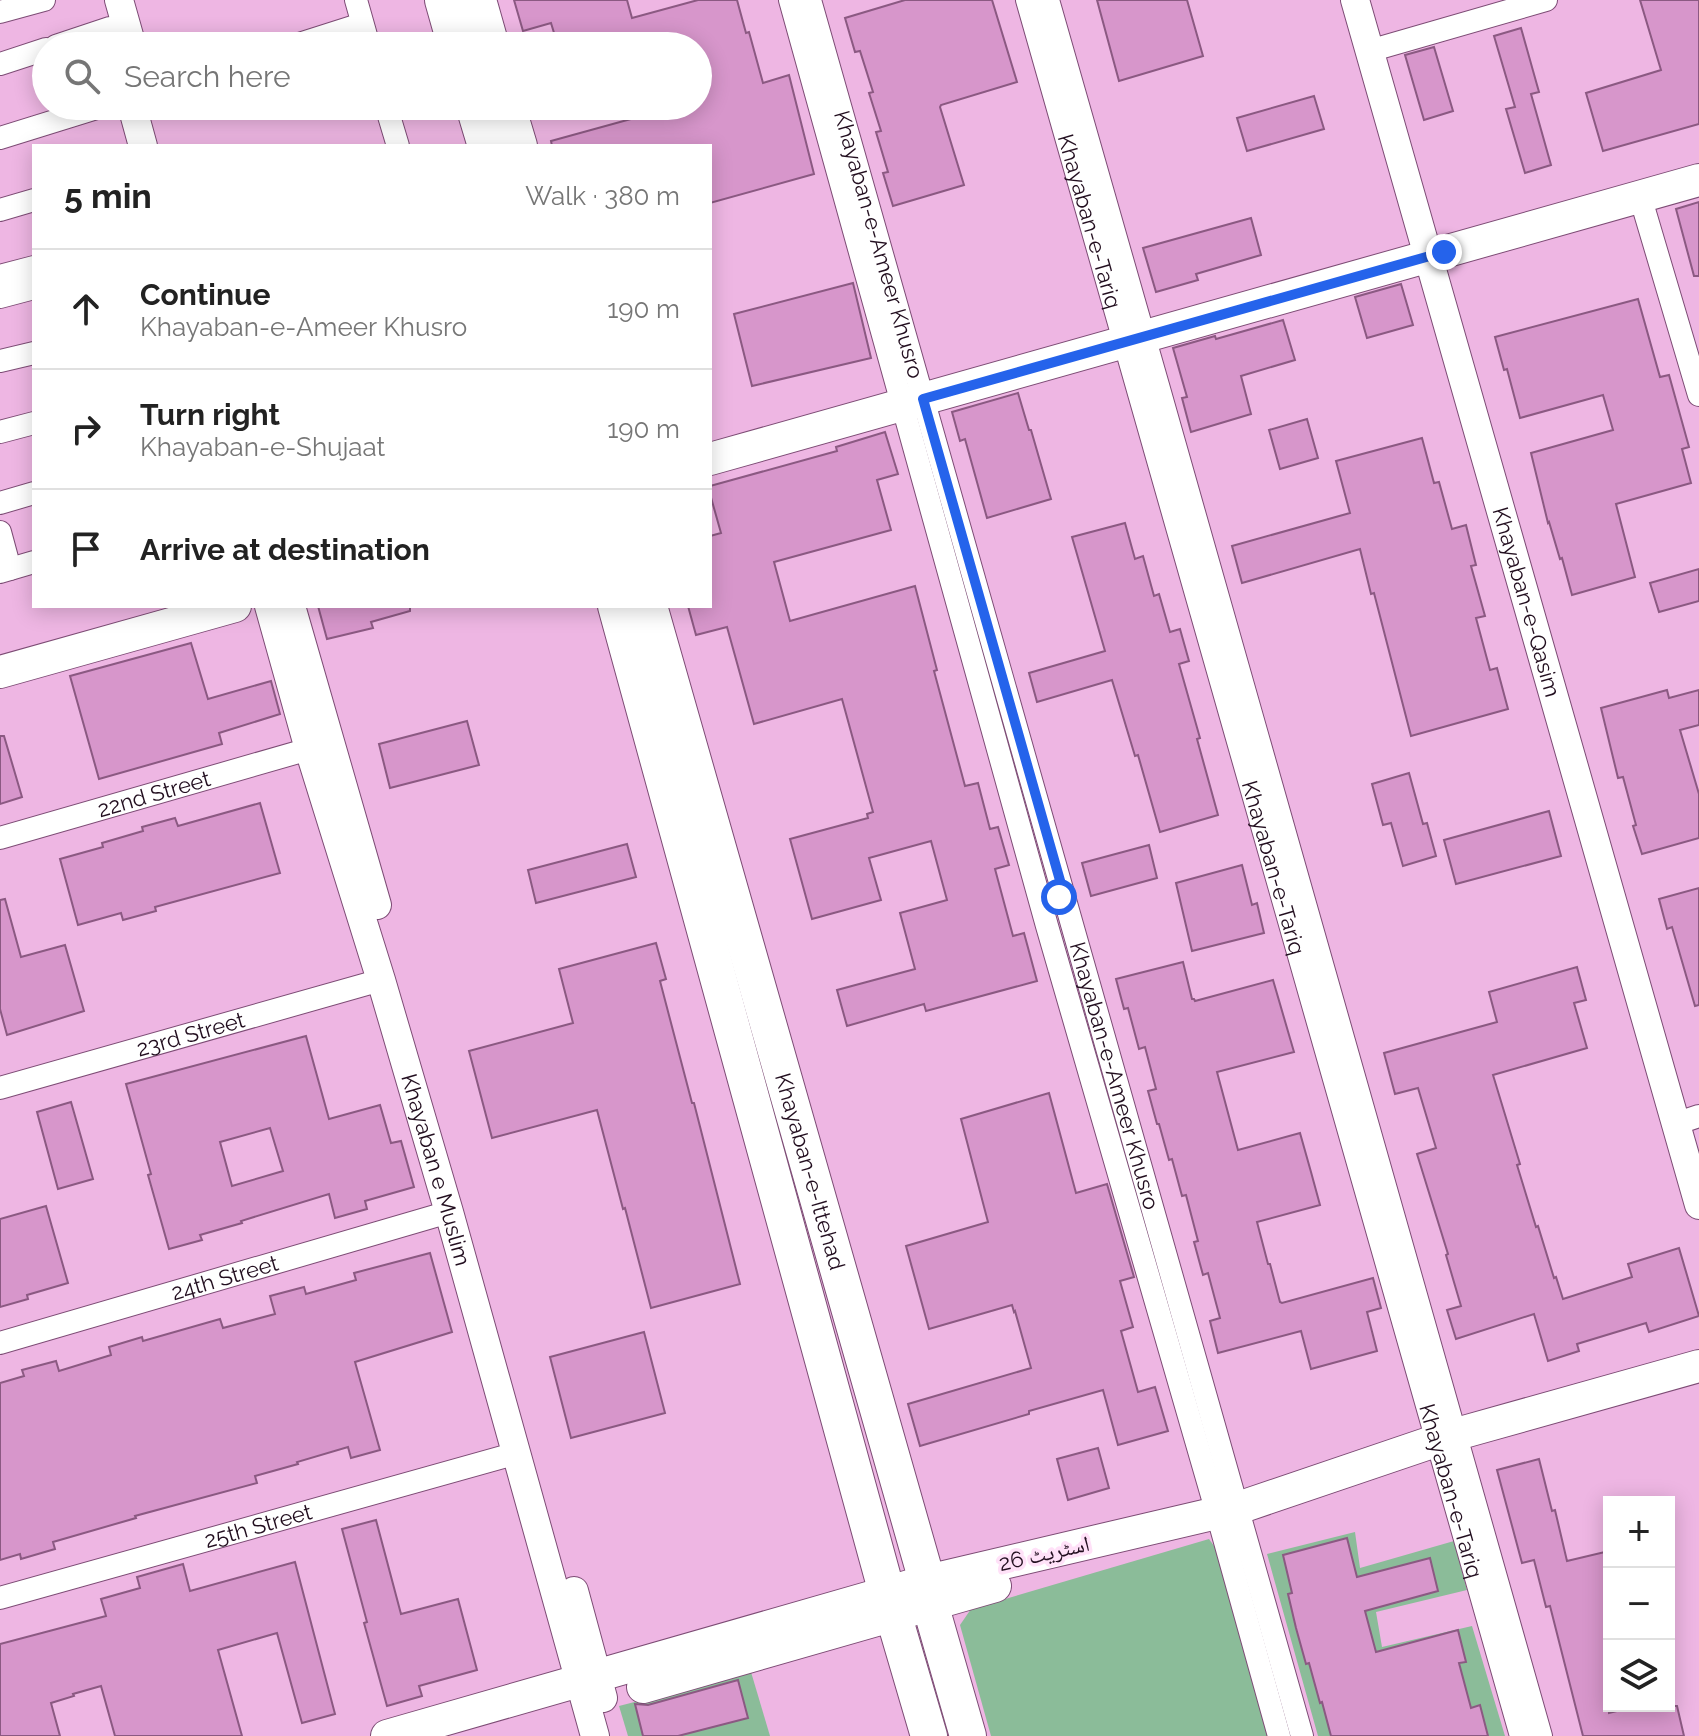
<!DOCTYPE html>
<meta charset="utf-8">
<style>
:root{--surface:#fff;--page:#f6f6f6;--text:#222;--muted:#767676;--line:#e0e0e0}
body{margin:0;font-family:Raleway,"Noto Naskh Arabic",sans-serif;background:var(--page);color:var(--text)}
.controls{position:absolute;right:24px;bottom:24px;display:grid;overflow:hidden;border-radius:0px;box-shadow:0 4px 20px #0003}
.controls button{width:72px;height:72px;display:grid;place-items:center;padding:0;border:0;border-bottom:2px solid var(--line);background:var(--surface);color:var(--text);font:40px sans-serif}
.stop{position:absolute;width:24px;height:24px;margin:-18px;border:6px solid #2563eb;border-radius:50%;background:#fff}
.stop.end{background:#2563eb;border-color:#fff;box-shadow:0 2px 8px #0008}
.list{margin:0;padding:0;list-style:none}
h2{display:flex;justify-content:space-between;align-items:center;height:104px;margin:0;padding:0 32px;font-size:34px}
h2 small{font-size:26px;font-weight:400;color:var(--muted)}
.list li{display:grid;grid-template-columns:52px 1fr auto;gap:24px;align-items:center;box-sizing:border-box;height:120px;padding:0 32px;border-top:2px solid var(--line)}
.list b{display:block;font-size:30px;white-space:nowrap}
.list p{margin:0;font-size:26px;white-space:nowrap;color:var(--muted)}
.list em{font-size:26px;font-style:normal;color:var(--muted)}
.icon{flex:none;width:44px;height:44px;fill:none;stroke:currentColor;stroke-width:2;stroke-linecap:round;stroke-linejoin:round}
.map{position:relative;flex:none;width:1699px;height:1736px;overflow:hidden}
.search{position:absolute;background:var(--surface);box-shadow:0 4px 20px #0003;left:32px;top:32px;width:680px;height:88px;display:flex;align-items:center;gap:20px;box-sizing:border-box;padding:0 28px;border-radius:44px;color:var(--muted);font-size:30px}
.panel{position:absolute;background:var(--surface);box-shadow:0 4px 20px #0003;left:32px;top:144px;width:680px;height:464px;border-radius:0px}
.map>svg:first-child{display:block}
.green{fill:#8bbc99}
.building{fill:#d796cb;stroke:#8b5982;stroke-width:2;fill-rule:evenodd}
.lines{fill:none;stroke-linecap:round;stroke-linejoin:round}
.minor-casing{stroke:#7d4c75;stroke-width:24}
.tertiary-casing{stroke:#7d4c75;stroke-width:30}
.secondary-casing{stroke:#7d4c75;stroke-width:34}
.primary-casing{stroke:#7d4c75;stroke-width:38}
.minor{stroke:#fff;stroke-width:22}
.tertiary{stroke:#fff;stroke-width:28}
.secondary{stroke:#fff;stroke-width:32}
.primary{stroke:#fff;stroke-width:36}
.route{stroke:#2563eb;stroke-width:10}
.labels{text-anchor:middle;stroke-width:7;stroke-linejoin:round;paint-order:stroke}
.street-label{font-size:22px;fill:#220e1f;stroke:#ffe1f8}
</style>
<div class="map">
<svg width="1699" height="1736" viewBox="0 0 1699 1736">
<rect width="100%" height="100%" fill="#eeb6e3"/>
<g class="green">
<polygon points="1355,1532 1360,1568 1454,1541 1467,1590 1376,1612 1382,1647 1472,1626 1505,1736 1318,1736 1267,1554"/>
<polygon points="1209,1539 1217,1550 1268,1736 991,1736 960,1625 971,1609"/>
<polygon points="751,1672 770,1736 628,1736 619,1706"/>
</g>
<g class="building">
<polygon points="514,0 627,0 632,18 698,0 737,0 746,33 749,32 763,83 789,75 814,174 710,203 710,146 552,146 551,141 678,106 698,106 698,46 558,46 551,23 523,31"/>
<polygon points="905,0 992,0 1017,82 941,105 940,107 964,185 893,206 883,173 888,172 876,132 881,131 869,93 873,92 860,51 855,52 845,18"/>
<polygon points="1097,0 1187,0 1203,56 1119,81"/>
<polygon points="1640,0 1699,0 1699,124 1603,151 1586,93 1661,70"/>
<polygon points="1521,28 1539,92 1531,94 1551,165 1525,173 1506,109 1515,107 1494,36"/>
<polygon points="1434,47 1453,111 1424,120 1405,55"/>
<polygon points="1314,96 1324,129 1247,151 1237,118"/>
<polygon points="1699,202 1699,276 1694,276 1676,209"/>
<polygon points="1251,218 1261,255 1196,274 1198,280 1156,292 1143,248"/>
<polygon points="853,283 871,358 752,386 734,314"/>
<polygon points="1401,284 1413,325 1367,338 1355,297"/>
<polygon points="1638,299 1660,377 1669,375 1689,447 1682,449 1691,483 1616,504 1635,577 1572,595 1562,558 1560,559 1549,522 1548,523 1531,453 1613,430 1603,395 1520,418 1507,369 1504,370 1495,337"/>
<polygon points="1283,320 1295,360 1241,376 1251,414 1191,432 1182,398 1187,397 1173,348 1215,336 1216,339"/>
<polygon points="1018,393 1029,430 1031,430 1051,499 987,518 965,439 960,441 952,412"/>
<polygon points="1307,419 1318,458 1280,469 1269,430"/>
<polygon points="885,432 898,474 877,480 891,530 774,562 790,621 915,586 937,670 934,671 965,786 978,783 990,829 998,827 1009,865 995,869 1013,936 1024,933 1037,981 926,1011 924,1004 847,1026 837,990 915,969 900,913 947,900 931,841 869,858 881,900 812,919 790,839 868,818 867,814 873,812 842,699 754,724 727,627 696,635 688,606 710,606 710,536 721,533 710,494 710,486 837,451 836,447"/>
<polygon points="1422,438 1434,483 1439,482 1452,529 1466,525 1476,565 1471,566 1485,616 1476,618 1490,670 1497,668 1508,709 1411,736 1374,593 1371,594 1360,549 1242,583 1232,546 1350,513 1336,461"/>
<polygon points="1125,523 1135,559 1143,556 1154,596 1159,594 1170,632 1180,629 1189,661 1179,664 1200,738 1197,739 1218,815 1160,832 1138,755 1135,756 1112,680 1037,702 1029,673 1105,651 1072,537"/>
<polygon points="1699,569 1699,601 1659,612 1650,583"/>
<polygon points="318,606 410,606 410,611 371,622 373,628 327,639"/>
<polygon points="191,643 208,699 271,681 280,714 219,733 222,744 99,779 70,676"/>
<polygon points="1667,690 1669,698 1699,690 1699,725 1680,730 1699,794 1699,838 1642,854 1633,826 1636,825 1623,777 1618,778 1601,708"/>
<polygon points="467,721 479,765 390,788 379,744"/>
<polygon points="0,736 4,736 22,797 0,804"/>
<polygon points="1409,773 1423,824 1427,823 1436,856 1403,866 1391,823 1383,825 1372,784"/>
<polygon points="260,803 280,873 155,907 156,911 123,920 121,913 78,925 60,859 103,847 102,843 143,831 142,827 175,818 178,826"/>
<polygon points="1549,811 1561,856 1456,884 1444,840"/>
<polygon points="627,844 636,877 536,903 528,870"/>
<polygon points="1149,845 1157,878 1091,896 1082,863"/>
<polygon points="1242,865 1252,905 1257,903 1264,933 1192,951 1176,883"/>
<polygon points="1699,888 1699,1005 1695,1006 1672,927 1667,929 1659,899"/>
<polygon points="5,899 21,957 65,945 84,1011 7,1035 0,1009 0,900"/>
<polygon points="656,943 666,979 660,981 692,1103 694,1103 740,1284 651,1308 625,1208 623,1209 597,1110 492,1138 469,1051 573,1023 559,969"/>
<polygon points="1183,962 1192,999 1194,999 1195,1001 1273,980 1294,1052 1217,1072 1238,1150 1300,1133 1311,1172 1320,1205 1257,1222 1268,1264 1270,1264 1280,1302 1282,1303 1373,1278 1381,1308 1367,1312 1377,1351 1311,1369 1301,1331 1218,1353 1210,1321 1220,1318 1208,1273 1203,1275 1194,1242 1198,1241 1186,1195 1182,1196 1172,1159 1169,1160 1159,1124 1157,1124 1148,1091 1156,1089 1145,1047 1139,1049 1128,1008 1124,1009 1116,979"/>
<polygon points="1577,967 1586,1000 1574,1003 1587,1048 1493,1075 1520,1164 1517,1165 1536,1227 1538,1226 1554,1278 1556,1277 1563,1299 1632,1277 1628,1264 1679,1248 1699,1316 1649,1332 1646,1323 1577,1344 1579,1351 1548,1361 1534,1314 1456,1339 1447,1310 1461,1306 1446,1255 1448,1254 1417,1154 1436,1148 1418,1088 1395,1094 1384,1053 1497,1022 1489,992"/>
<path d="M306 1036 329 1119 380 1105 391 1143 401 1141 414 1187 365 1201 367 1209 335 1218 329 1194 241 1221 242 1223 200 1235 202 1240 169 1249 148 1175 151 1174 126 1084ZM270 1128 283 1171 232 1186 220 1142Z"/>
<polygon points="1049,1093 1076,1193 1107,1184 1134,1277 1120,1281 1133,1327 1121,1331 1138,1392 1155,1387 1168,1431 1118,1445 1103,1390 1029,1411 1029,1414 920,1446 908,1404 1031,1368 1015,1311 1014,1312 1012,1305 929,1329 906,1246 988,1222 961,1119"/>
<polygon points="71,1102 93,1179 58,1189 37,1112"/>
<polygon points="46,1206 68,1283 27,1295 28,1299 0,1307 0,1219"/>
<polygon points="430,1253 452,1332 355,1362 380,1450 351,1458 348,1447 297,1462 298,1464 255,1476 257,1483 135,1516 136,1518 53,1542 55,1549 21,1559 20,1554 0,1560 0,1383 24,1376 22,1370 56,1361 59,1371 111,1355 109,1347 142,1337 143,1341 220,1319 223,1328 275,1314 270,1296 304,1287 306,1294 356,1280 354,1273"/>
<polygon points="644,1332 665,1413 571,1438 550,1357"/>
<polygon points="1098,1448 1109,1488 1068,1500 1057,1459"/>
<polygon points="1539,1459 1552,1511 1555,1510 1567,1561 1609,1551 1609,1713 1637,1706 1677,1706 1684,1736 1583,1736 1550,1606 1546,1607 1534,1560 1522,1563 1497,1470"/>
<polygon points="376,1520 401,1614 458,1599 477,1670 419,1686 422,1696 387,1706 364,1623 367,1622 342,1529"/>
<polygon points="1347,1538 1357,1577 1430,1558 1438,1591 1365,1611 1376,1652 1458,1630 1466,1662 1459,1663 1471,1708 1480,1705 1488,1736 1331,1736 1322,1702 1320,1703 1309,1663 1306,1664 1296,1628 1288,1594 1292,1593 1283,1555"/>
<polygon points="295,1562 335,1714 302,1723 277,1633 218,1650 242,1736 115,1736 101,1686 73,1694 74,1696 51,1703 60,1736 0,1736 0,1644 106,1616 101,1599 140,1588 137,1577 183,1564 190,1591"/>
<polygon points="738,1680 748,1718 678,1736 643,1736 635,1704 648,1705"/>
</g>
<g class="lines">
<defs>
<g id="minor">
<polyline points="356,0 369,46"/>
<polyline points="790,0 1047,926 1217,1513 1279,1736"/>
<path id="s1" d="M810 0 1302 1736"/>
<path id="s2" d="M1027 0 1521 1736"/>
<path d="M1048 0C1215 578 1372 1159 1541 1736"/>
<polyline points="0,12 44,0"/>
<polyline points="56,46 110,28"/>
<polyline points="293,46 362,24"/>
<polyline points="1369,51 1546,0"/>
<polyline points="0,64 46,49"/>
<polyline points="386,106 398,146"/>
<polyline points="0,138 103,106"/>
<polyline points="1640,196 1699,395"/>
<polyline points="0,210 34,200"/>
<polyline points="0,276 34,267"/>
<polyline points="0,297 34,288"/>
<polyline points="0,361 34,353"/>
<polyline points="0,432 34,423"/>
<polyline points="0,503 34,493"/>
<polyline points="0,532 10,569"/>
<polyline points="0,572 34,562"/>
<path id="s3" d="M0 838 309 749"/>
<path id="s4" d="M0 1088 381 980"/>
<polyline points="1675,1124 1699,1116"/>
<path id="s5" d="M0 1343 449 1212"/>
<path id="s6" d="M0 1598 517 1453"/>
</g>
<g id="tertiary">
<polyline points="119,0 132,46"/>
<path id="s7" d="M1355 0 1699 1205"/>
<polyline points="132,106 143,146"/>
<path id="s8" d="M269 606 309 749 381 980 449 1212 595 1736"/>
<polyline points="291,606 377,905"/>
<polyline points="574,1591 603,1698"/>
</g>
<g id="secondary">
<polyline points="710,459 1699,180"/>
<polyline points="0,672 235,606"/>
<polyline points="643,1687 995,1586"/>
<polyline points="387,1736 927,1581 1238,1508 1453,1435 1699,1366"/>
</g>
<g id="primary">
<polyline points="443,0 456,46"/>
<polyline points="478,0 491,46"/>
<polyline points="474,106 486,146"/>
<polyline points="507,106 519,146"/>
<polyline points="616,606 887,1593 929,1736"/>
<path id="s9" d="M649 606 927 1581 930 1604 968 1736"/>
</g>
</defs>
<use href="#minor" class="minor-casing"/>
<use href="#tertiary" class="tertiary-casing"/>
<use href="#secondary" class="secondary-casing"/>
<use href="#primary" class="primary-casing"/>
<use href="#minor" class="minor"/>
<use href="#tertiary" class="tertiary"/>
<use href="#secondary" class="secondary"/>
<use href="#primary" class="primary"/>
</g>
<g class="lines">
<polyline class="route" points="1059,897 1067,905 923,399 1444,252"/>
</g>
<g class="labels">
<g class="street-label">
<text dy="8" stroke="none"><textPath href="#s2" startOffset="230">Khayaban-e-Tariq</textPath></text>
<text dy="8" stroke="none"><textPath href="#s1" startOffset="254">Khayaban-e-Ameer Khusro</textPath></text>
<text dy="8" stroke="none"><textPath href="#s7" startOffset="626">Khayaban-e-Qasim</textPath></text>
<text dy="8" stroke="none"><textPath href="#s3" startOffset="160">22nd Street</textPath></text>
<text dy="8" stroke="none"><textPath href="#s2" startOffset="902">Khayaban-e-Tariq</textPath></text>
<text dy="8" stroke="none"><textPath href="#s4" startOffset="198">23rd Street</textPath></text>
<text dy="8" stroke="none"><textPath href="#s1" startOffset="1118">Khayaban-e-Ameer Khusro</textPath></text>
<text dy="8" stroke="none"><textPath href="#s8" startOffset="588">Khayaban e Muslim</textPath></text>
<text dy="8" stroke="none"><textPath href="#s9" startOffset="588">Khayaban-e-Ittehad</textPath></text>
<text dy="8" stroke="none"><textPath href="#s5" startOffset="234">24th Street</textPath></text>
<text dy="8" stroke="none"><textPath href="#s2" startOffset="1550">Khayaban-e-Tariq</textPath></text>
<text dy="8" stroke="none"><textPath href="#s6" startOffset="268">25th Street</textPath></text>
<text transform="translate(1044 1553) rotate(-13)" y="8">اسٹریٹ 26</text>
</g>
</g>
</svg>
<div class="controls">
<button>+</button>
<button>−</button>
<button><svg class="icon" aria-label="layers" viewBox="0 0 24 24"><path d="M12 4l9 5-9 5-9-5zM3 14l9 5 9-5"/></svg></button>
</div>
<div class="stop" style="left:1059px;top:897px"></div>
<div class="stop end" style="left:1444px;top:252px"></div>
<div class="search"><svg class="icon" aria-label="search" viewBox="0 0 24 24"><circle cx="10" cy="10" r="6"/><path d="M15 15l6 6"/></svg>Search here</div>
<section class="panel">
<h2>5 min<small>Walk · 380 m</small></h2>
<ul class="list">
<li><svg class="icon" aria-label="ahead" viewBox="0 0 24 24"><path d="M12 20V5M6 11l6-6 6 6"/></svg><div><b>Continue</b><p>Khayaban-e-Ameer Khusro</p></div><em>190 m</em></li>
<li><svg class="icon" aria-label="right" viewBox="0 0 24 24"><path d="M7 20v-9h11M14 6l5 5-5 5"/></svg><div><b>Turn right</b><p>Khayaban-e-Shujaat</p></div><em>190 m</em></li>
<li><svg class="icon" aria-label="arrive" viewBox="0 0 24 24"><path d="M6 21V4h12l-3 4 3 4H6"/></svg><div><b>Arrive at destination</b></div></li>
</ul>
</section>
</div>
